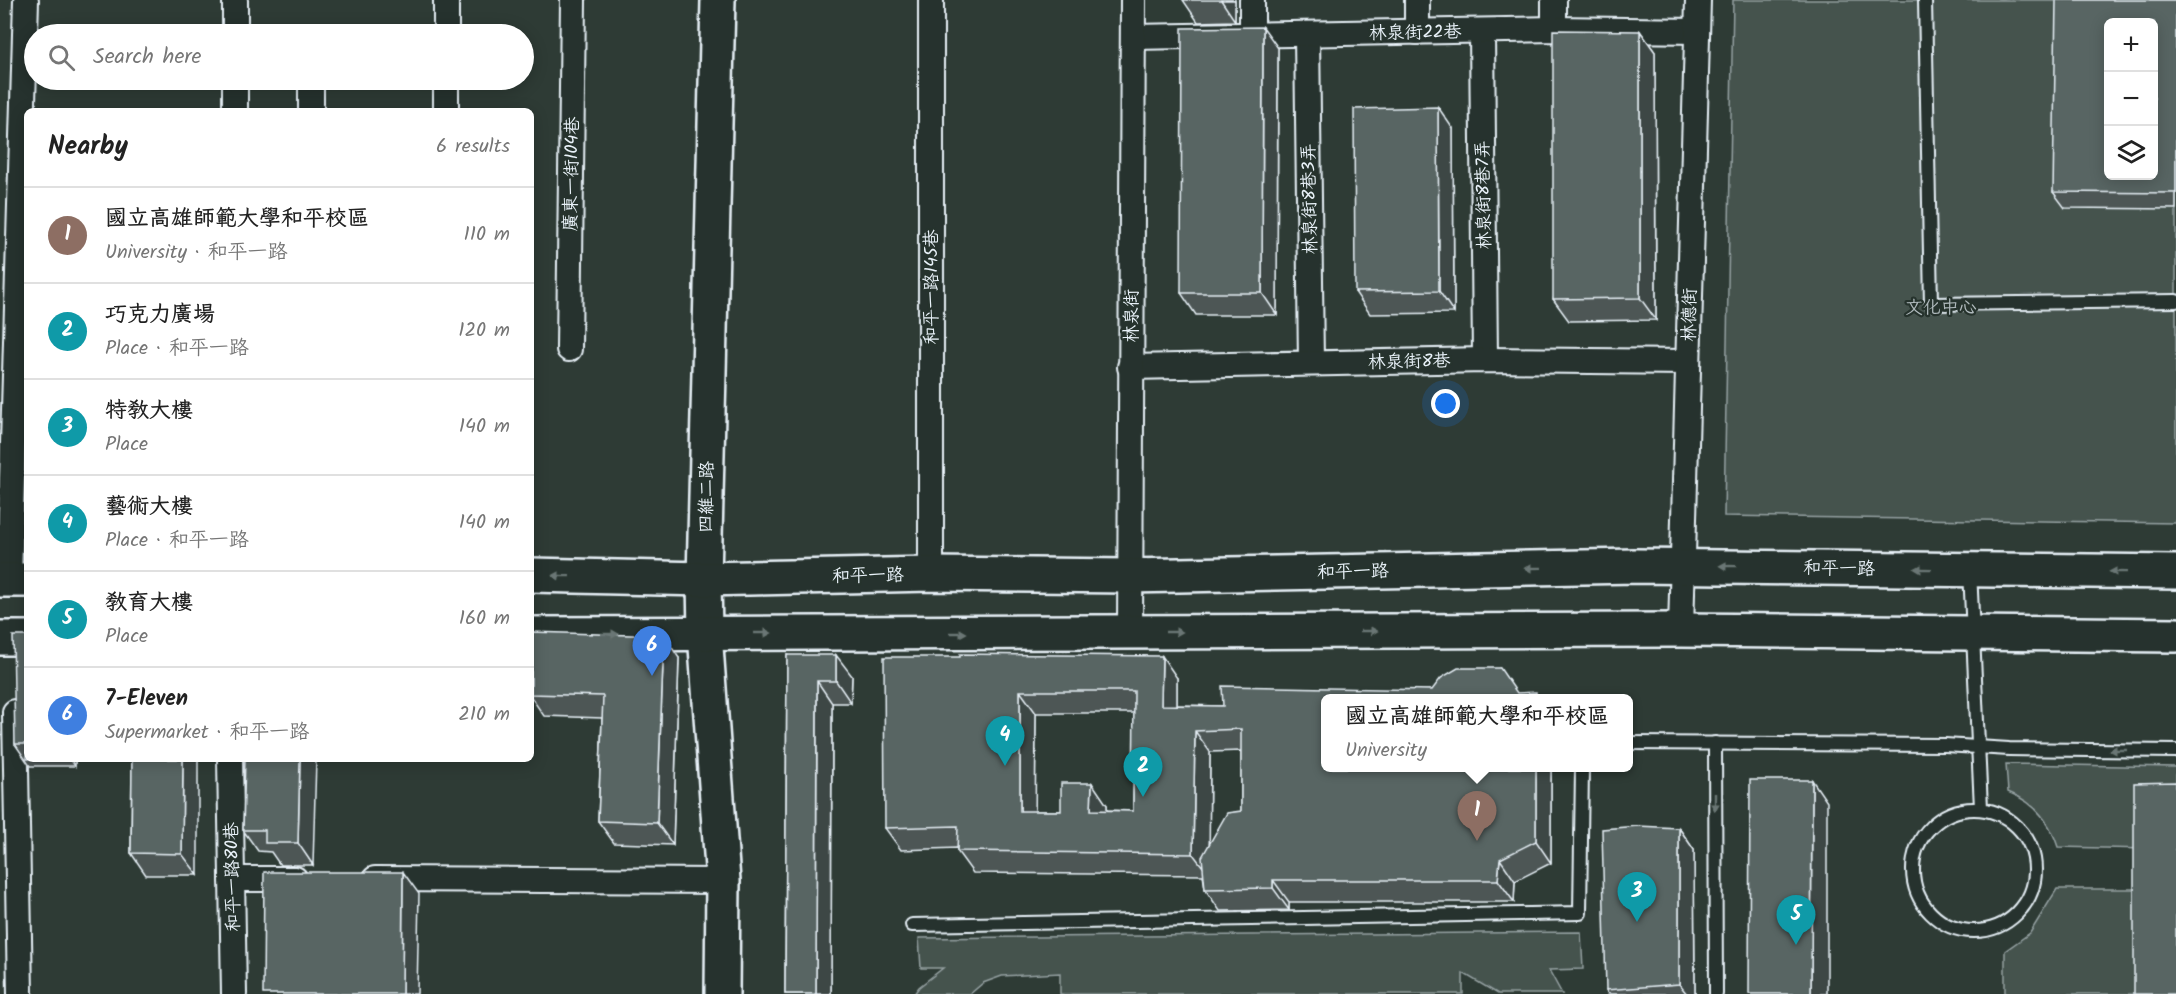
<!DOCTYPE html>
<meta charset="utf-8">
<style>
:root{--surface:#fff;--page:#f2f2f2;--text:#222;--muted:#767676;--line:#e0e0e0;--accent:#0b8043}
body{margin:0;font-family:Kalam,"LXGW WenKai TC",sans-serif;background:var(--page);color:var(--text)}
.controls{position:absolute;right:18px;top:18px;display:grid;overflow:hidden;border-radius:9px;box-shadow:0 3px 15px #0003}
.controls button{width:54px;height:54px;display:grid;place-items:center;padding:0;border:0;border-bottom:2px solid var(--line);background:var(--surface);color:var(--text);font:30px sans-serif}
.you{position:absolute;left:1446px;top:404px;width:21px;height:21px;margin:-15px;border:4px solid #fff;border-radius:50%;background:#1a73e8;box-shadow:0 0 0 9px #1a73e833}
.badge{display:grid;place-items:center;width:39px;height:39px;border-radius:50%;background:var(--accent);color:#fff;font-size:20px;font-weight:700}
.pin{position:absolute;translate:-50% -50px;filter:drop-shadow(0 2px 3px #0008)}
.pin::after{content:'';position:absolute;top:32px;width:21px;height:18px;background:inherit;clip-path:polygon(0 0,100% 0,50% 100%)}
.popup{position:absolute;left:1321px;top:694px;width:312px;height:78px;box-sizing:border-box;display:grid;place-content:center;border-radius:9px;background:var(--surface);filter:drop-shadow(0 2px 4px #0005);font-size:20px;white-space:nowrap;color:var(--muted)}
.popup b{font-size:22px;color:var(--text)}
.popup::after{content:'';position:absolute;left:50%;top:100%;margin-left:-12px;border:12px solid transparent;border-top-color:var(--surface)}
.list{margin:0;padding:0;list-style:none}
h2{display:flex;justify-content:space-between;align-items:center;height:78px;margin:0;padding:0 24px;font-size:26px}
h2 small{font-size:20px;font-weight:400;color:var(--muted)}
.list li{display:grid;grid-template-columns:39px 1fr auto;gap:18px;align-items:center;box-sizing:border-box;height:96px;padding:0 24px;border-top:2px solid var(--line)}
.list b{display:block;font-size:22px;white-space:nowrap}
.list p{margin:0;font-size:20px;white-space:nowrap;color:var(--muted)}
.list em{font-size:20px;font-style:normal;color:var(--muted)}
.icon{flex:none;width:33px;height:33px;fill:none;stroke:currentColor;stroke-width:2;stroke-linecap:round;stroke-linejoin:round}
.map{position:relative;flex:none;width:2176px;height:994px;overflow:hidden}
.search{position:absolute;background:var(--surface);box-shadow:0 3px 15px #0003;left:24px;top:24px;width:510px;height:66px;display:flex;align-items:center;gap:15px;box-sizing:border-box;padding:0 21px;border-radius:33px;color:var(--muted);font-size:22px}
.panel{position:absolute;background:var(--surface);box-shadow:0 3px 15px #0003;left:24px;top:108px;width:510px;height:654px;border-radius:9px}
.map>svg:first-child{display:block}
.green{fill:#45524e;stroke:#96a2a3;stroke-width:1.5;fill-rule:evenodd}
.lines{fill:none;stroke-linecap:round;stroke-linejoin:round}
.lane-casing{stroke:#e8f1f8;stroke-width:16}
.street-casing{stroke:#e8f1f8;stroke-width:28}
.secondary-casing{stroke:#e8f1f8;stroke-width:38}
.lane{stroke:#26332d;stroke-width:12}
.street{stroke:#26332d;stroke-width:24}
.secondary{stroke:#26332d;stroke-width:33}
.wall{fill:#4d5755;stroke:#e8f1f8;stroke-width:1.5;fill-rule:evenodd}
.shaded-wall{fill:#3e4745;stroke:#e8f1f8;stroke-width:1.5}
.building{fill:#596563;stroke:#e8f1f8;stroke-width:1.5;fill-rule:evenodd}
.oneway{fill:#6a7674}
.labels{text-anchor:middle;stroke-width:4.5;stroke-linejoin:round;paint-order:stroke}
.street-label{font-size:18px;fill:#e8f1f8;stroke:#26332d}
.park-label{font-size:18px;fill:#afb9bc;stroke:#26332d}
</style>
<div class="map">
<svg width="2176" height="994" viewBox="0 0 2176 994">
<rect width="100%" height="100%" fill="#2e3b35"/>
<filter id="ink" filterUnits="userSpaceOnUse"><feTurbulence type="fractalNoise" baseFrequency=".0167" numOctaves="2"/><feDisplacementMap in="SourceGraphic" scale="12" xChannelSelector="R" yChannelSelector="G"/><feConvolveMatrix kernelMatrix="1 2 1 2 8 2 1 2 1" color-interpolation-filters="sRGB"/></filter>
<g filter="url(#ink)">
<g class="green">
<path d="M1733 0H2176V523L1724 516ZM2108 22H2154V176H2108Z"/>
<path d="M2006 764 2176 767V804L2149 849 2058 847C2050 821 2034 802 2008 792Z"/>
<polygon points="2057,889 2144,889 2146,994 2005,994 2005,951 2030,933"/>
<polygon points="1581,932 1583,969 1549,970 1562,994 1498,994 1463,973 1463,994 1060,994 1060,973 1002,976 983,983 970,994 914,994 919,987 943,968 921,968 919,938"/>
</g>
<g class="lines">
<defs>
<g id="lane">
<polyline points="1925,0 1931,304 2176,301"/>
<polyline points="1970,570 1981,808"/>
<polyline points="1628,743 1945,745 2009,749 2176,751"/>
<polyline points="1715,743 1716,994"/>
<circle cx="1974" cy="870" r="61"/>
<polyline points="912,925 1580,913 1582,768"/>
</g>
<g id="street">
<polyline points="235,0 235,34"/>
<polyline points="446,0 446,34"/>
<polyline points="931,0 931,574"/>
<polyline points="1252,0 1252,35"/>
<polyline points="1554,0 1554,29"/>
<polyline points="1482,31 1485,360"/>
<polyline points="1417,32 1417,0"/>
<polyline points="1307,34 1311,363"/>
<polyline points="1133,37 1554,29 1697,31"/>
<polyline points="235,80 235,111"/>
<polyline points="446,80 446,111"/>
<polyline points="311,111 311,80"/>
<polyline points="569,349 573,0"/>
<polyline points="1130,367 1485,360 1688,362"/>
<polyline points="9,580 26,0"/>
<polyline points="1681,630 1698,0"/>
<polyline points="1130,632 1133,0"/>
<polyline points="15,712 20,994"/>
<polyline points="230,759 234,994"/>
<polyline points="232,879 295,879"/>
<polyline points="375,879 723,881"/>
</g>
<g id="secondary">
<polyline points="718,0 704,579 705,633 723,881 722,994"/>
<polyline points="531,575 704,579 931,574 1129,576 1636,566 2176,572"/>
<polyline points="0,580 27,580"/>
<polyline points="531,634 1681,630 2176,635"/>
<polyline points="0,638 27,638"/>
</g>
</defs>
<use href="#lane" class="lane-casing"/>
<use href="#street" class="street-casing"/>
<use href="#secondary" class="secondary-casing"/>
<use href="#lane" class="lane"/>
<use href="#street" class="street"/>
<use href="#secondary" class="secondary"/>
</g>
<g class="wall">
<polygon points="1183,0 1235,0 1235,21 1198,22"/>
<polygon points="2176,0 2176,209 2065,208 2053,192"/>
<polygon points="1640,31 1655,52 1656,320 1569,321 1553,299"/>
<polygon points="1278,48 1277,315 1196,315 1181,293"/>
<polygon points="1453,129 1454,313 1370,314 1355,292"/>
<polygon points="531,632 679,658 673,845 614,843 598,821 602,718 544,716 531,697"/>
<polygon points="27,636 27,759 75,759 75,766 30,766 15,744"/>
<polygon points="787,655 852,676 851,703 832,703 831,994 785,994"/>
<path d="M960 657 1177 678V705L1223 706 1432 690 1500 668 1326 768H1551V863L1515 881 1514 902H1289V910L1220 911 1205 889 1203 875 973 873 957 851V848L901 850 885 828ZM1036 713H1134L1133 811 1107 810V805L1061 811H1035ZM1241 751V811L1209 845 1210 752Z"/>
<polygon points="132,759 198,875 146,875 131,853"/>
<polygon points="245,759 313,865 280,865 271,852 258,851 243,830"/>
<polygon points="1679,828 1694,850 1695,994 1608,994 1606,990"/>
</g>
<g class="shaded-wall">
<polygon points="1221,0 1235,0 1235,21"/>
<polygon points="1263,27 1278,48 1277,315 1262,293"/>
<polygon points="1640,31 1655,52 1656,320 1640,298"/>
<polygon points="1438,107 1453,129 1454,313 1439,291"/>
<polygon points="664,636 679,658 673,845 657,823"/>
<polygon points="836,655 852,676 851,703 836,681"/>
<polygon points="1162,656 1177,678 1177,726 1161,705"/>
<polygon points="817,681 832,703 831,994 816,994"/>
<polygon points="1020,691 1036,713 1035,833 1020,811"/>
<polygon points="1195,731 1210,752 1209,875 1193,854"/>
<polygon points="70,759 75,759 75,766"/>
<polygon points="183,759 198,759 198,875 182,854"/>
<polygon points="300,759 316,759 313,865 298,843"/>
<polygon points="1536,768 1551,768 1551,863 1536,841"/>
<polygon points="1812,780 1827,802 1827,994 1811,994"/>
<polygon points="1092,783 1107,805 1107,832 1091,810"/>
<polygon points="1679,828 1694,850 1695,994 1687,994 1679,984"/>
<polygon points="1500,859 1515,881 1514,902 1498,880"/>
<polygon points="403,872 419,894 417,994 402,994"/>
<polygon points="1273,880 1289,902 1289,910 1273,888"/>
</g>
<g class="building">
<path d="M2056 0H2176V193L2053 192ZM2109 22H2154V176H2109Z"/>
<polygon points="1263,27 1262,293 1181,293 1182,28"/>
<polygon points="1553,30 1640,31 1640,298 1553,299"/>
<polygon points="1438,107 1439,291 1355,292 1354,109"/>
<polygon points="531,632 664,636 657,823 598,821 603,696 531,694"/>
<polygon points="13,636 27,636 27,744 15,744"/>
<path d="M960 654 1162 656 1161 705 1223 706 1222 686 1432 690 1441 678 1458 668H1500L1517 693 1536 692V699H1326V768H1536V841L1500 859 1498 880H1273V888L1205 889 1202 857 1227 813 1241 811V729L1195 731 1193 854 957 851 958 826 885 828 884 657H960ZM1020 691H1134L1133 811 1091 810 1092 783H1061V811H1020Z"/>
<polygon points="787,655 836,655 836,681 817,681 816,994 785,994"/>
<polygon points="132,759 183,759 182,854 131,853"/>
<polygon points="245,759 300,759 298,843 265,843 265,830 243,830"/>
<polygon points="1750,780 1812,780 1811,994 1749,994"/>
<polygon points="2176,782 2176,994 2134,994 2134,783"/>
<polygon points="1638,826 1679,828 1679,984 1606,990 1602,829"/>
<polygon points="264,872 403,872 402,994 263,994"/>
</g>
<defs><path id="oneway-solid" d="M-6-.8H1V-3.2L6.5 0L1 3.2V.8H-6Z" transform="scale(1.5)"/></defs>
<g class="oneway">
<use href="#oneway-solid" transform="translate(1728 566) rotate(-179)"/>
<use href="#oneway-solid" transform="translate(1533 568) rotate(179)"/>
<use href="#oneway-solid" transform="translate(1923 569) rotate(-179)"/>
<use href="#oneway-solid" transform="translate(2118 572) rotate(-179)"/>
<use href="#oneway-solid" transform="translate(561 576) rotate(-179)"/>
<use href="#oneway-solid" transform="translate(1369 631)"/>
<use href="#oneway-solid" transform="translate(1174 632)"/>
<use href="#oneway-solid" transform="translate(763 633)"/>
<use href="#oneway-solid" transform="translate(958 633)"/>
<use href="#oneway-solid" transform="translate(610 634)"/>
<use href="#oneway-solid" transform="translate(2118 750) rotate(-180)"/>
<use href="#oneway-solid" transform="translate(1715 802) rotate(90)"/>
</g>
</g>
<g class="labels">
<g class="street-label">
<text transform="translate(1415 32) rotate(-1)" y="6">林泉街22巷</text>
<text transform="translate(571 174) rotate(-89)" y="6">廣東一街104巷</text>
<text transform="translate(1483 195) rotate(-91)" y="6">林泉街8巷7弄</text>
<text transform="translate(1309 199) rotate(-91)" y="6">林泉街8巷3弄</text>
<text transform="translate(931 287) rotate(-90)" y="6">和平一路145巷</text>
<text transform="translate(1689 315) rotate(-89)" y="6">林德街</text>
<text transform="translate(1131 316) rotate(-90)" y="6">林泉街</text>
<text transform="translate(1409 361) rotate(-1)" y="6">林泉街8巷</text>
<text transform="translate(706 497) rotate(-89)" y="6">四維二路</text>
<text transform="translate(1839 568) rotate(1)" y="6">和平一路</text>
<text transform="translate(1353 571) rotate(-1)" y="6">和平一路</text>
<text transform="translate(868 575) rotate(-1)" y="6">和平一路</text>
<text transform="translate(232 877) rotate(-91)" y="6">和平一路80巷</text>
</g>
<g class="park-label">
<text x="1941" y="313">文化中心</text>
</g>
</g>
</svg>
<div class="controls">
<button>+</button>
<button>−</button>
<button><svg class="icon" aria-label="layers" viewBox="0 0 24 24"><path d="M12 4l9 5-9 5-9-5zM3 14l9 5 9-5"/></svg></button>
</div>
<div class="you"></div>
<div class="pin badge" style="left:1477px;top:841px;background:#8d6e63">1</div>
<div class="popup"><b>國立高雄師範大學和平校區</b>University</div>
<div class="pin badge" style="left:1143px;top:797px;background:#0f9aa8">2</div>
<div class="pin badge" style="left:1637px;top:922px;background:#0f9aa8">3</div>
<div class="pin badge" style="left:1005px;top:766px;background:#0f9aa8">4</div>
<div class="pin badge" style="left:1796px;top:945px;background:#0f9aa8">5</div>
<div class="pin badge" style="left:652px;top:676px;background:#3f7fe0">6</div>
<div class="search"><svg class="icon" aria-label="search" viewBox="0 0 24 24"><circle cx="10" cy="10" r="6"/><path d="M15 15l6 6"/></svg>Search here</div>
<section class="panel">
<h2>Nearby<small>6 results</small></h2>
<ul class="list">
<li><span class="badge" style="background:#8d6e63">1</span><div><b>國立高雄師範大學和平校區</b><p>University · 和平一路</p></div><em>110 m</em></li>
<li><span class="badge" style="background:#0f9aa8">2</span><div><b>巧克力廣場</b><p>Place · 和平一路</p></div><em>120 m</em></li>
<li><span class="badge" style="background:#0f9aa8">3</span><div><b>特教大樓</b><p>Place</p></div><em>140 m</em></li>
<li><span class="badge" style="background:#0f9aa8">4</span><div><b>藝術大樓</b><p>Place · 和平一路</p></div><em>140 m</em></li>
<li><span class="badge" style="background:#0f9aa8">5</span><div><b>教育大樓</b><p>Place</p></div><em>160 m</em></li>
<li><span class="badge" style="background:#3f7fe0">6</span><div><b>7-Eleven</b><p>Supermarket · 和平一路</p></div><em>210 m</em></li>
</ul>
</section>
</div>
